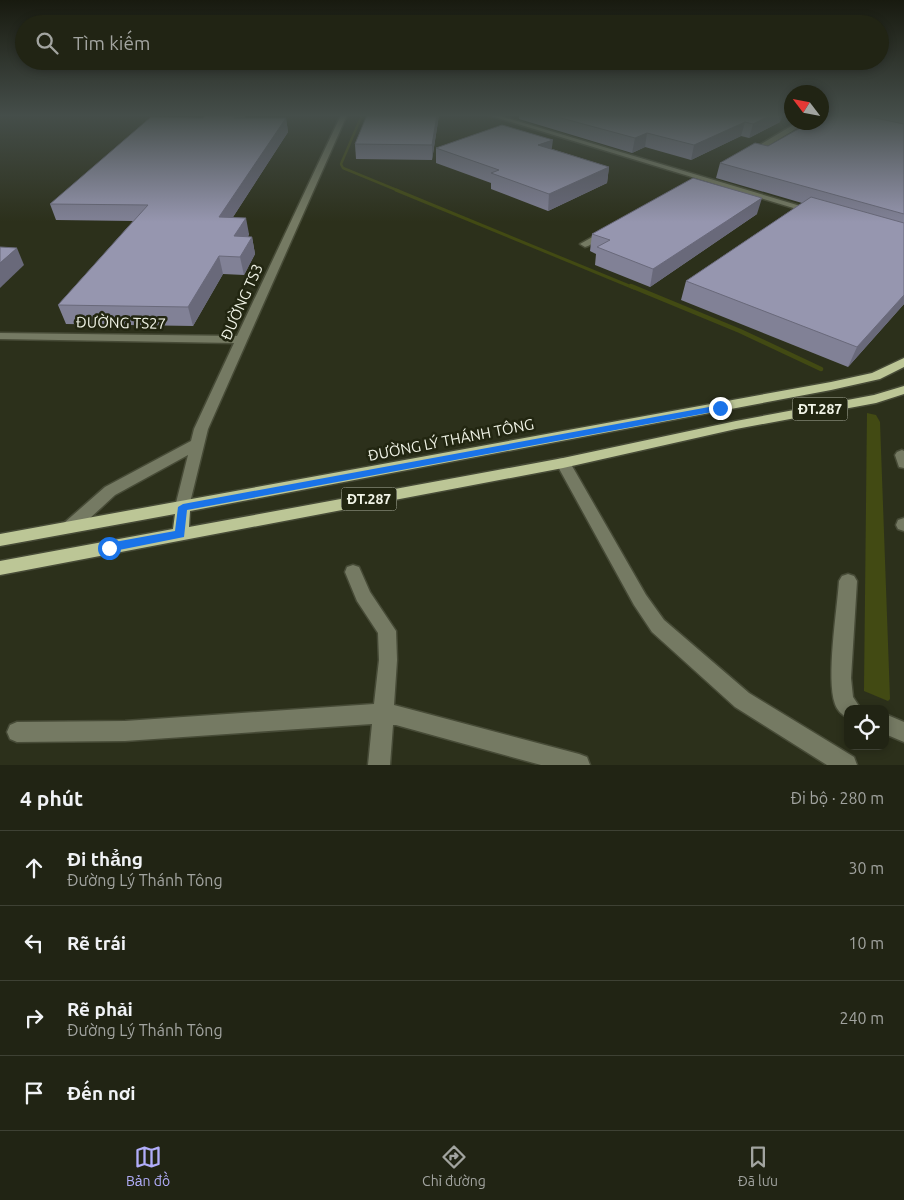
<!DOCTYPE html>
<html lang="vi">
<meta charset="utf-8">
<style>
:root{--surface:#212414;--page:#2d3022;--text:#f1f3f6;--muted:#a2a4a0;--line:#3e4134;--accent:#b1adfa}
body{margin:0;font-family:Ubuntu,sans-serif;background:var(--page);color:var(--text)}
.controls{position:absolute;right:15px;bottom:15px;display:grid;overflow:hidden;border-radius:10px;box-shadow:0 2px 8px #0003}
.controls button{width:45px;height:45px;display:grid;place-items:center;padding:0;border:0;border-bottom:1px solid var(--line);background:var(--surface);color:var(--text);font:25px sans-serif}
.compass{position:absolute;left:784px;top:85px;width:45px;height:45px;border-radius:50%;background:var(--surface);box-shadow:0 2px 8px #0003;rotate:302deg}
.stop{position:absolute;width:15px;height:15px;margin:-11px;border:4px solid #1a73e8;border-radius:50%;background:#fff}
.stop.end{background:#1a73e8;border-color:#fff;box-shadow:0 1px 5px #0008}
.list{margin:0;padding:0;list-style:none}
h2{display:flex;justify-content:space-between;align-items:center;height:65px;margin:0;padding:0 20px;font-size:21px}
h2 small{font-size:16px;font-weight:400;color:var(--muted)}
.list li{display:grid;grid-template-columns:32px 1fr auto;gap:15px;align-items:center;box-sizing:border-box;height:75px;padding:0 20px;border-top:1px solid var(--line)}
.list b{display:block;font-size:19px;white-space:nowrap}
.list p{margin:0;font-size:16px;white-space:nowrap;color:var(--muted)}
.list em{font-size:16px;font-style:normal;color:var(--muted)}
.icon{flex:none;width:28px;height:28px;fill:none;stroke:currentColor;stroke-width:2;stroke-linecap:round;stroke-linejoin:round}
.map{position:relative;flex:none;width:904px;height:765px;overflow:hidden}
.search{position:absolute;background:var(--surface);box-shadow:0 2px 8px #0003;left:15px;right:15px;top:15px;height:55px;display:flex;align-items:center;gap:12px;box-sizing:border-box;padding:0 18px;border-radius:28px;color:var(--muted);font-size:19px}
.sheet{height:365px;background:var(--surface)}
nav{display:flex;justify-content:space-around;align-items:center;box-sizing:border-box;height:70px;border-top:1px solid var(--line);background:var(--surface);font-size:14px;color:var(--muted)}
nav a{display:grid;justify-items:center;gap:2px}
nav .on{color:var(--accent)}
.map>svg:first-child{display:block}
.water{fill:#424a13}
.lines{fill:none;stroke-linecap:round;stroke-linejoin:round}
.stream-far2{stroke:#424a13;stroke-width:2.5}
.stream-far1{stroke:#424a13;stroke-width:3}
.stream{stroke:#424a13;stroke-width:4.5}
.minor-casing{stroke:#474b37;stroke-width:3}
.major-casing{stroke:#474b37;stroke-width:3}
.minor{fill:#757a63;fill-rule:evenodd}
.major{fill:#bcc696;fill-rule:evenodd}
.wall{fill:#818196}
.shaded-wall{fill:#69697a}
.building{fill:#9696af;stroke:#69697a}
.route{fill:#1a73e8}
.labels{text-anchor:middle;stroke-width:5;stroke-linejoin:round;paint-order:stroke}
.shield{fill:#222611;stroke:#b2b6a6;stroke-width:1}
.shield-label{font-size:14px;font-weight:bold;fill:#f0f3e6}
.street-label{font-size:15px;fill:#f0f3e6;stroke:#222611}
</style>
<div class="map">
<svg width="904" height="765" viewBox="0 0 904 765">
<rect width="100%" height="100%" fill="#2c301b"/>
<polygon class="water" points="867,413 876,415 880,422 890,699 888,701 864,691"/>
<g class="lines">
<polyline class="stream-far2" points="362,115 341,164 343,168 399,191"/>
<polyline class="stream-far1" points="396,190 634,288"/>
<polyline class="stream" points="631,286 740,331 821,369"/>
<defs>
<g id="minor">
<polygon points="341,115 347,115 208,429 188,511 183,513 178,511 175,507 188,455 115,495 76,531 70,533 64,531 62,527 64,523 105,487 191,441 194,429 234,343 0,339 0,333 237,336"/>
<polygon points="488,115 497,115 817,211 810,213"/>
<polygon points="798,122 807,122 753,155 746,153"/>
<polygon points="605,230 608,231 608,235 588,246 585,247 580,244"/>
<polygon points="902,450 904,451 904,468 899,467 895,455 897,452"/>
<polygon points="563,458 568,459 646,595 664,620 749,693 854,757 857,765 827,765 735,707 652,632 634,605 556,463 558,459"/>
<polygon points="904,518 904,531 898,529 896,525 898,520"/>
<polygon points="353,565 359,567 370,592 396,631 397,660 394,705 579,754 587,757 590,765 541,765 396,725 393,725 390,765 368,765 372,724 125,741 17,742 10,739 7,732 10,725 17,722 125,721 374,704 379,660 378,633 357,601 345,572 347,567"/>
<path d="M848 574 854 576 857 581 851 678 853 697 861 709H848V718C842 715 837 710 835 704 826 678 837 611 839 581L842 576Z"/>
<polygon points="885,714 904,722 904,742 885,734"/>
</g>
<polygon id="major" points="904,358 904,367 880,379 831,390 190,511 189,527 563,458 736,421 874,395 904,386 904,394 876,403 736,429 563,468 0,575 0,561 173,529 175,514 0,546 0,534 831,382 872,373"/>
</defs>
<use href="#minor" class="minor-casing"/>
<use href="#major" class="major-casing"/>
<use href="#minor" class="minor"/>
<use href="#major" class="major"/>
</g>
<g class="wall">
<polygon points="206,115 244,115 245,118 286,118 288,132 233,217 249,234 248,237 252,237 255,254 244,275 223,274 193,326 66,324 58,305 133,221 56,220 50,204 203,118"/>
<polygon points="439,115 432,160 356,159 355,144"/>
<polygon points="519,115 782,115 780,122 749,138 741,136 691,160 645,147 632,153 519,119"/>
<polygon points="823,115 904,115 904,304 848,367 681,300 686,281 802,203 716,178 720,163 768,146 825,115"/>
<polygon points="436,148 552,149 609,167 607,183 548,211 491,189 491,183 436,163"/>
<polygon points="757,214 650,287 595,265 596,254 590,251 592,234"/>
</g>
<g class="shaded-wall">
<polygon points="236,115 244,115 245,121 234,118"/>
<polygon points="437,115 439,115 432,160 432,145"/>
<polygon points="771,115 782,115 780,122 749,138 753,124"/>
<polygon points="286,118 288,132 222,234 219,217"/>
<polygon points="745,122 741,136 691,160 694,145"/>
<polygon points="647,133 645,147 632,153 635,138"/>
<polygon points="553,140 551,154 538,145"/>
<polygon points="609,167 607,183 548,211 549,194"/>
<polygon points="762,198 757,214 650,287 653,269"/>
<polygon points="246,218 249,234 238,254 234,236"/>
<polygon points="252,237 255,254 244,275 240,257"/>
<polygon points="17,248 24,265 0,288 0,263"/>
<polygon points="219,256 223,274 193,326 188,307"/>
<polygon points="904,295 904,304 848,367 857,347"/>
</g>
<g class="building">
<polygon points="206,115 236,115 234,118 286,118 219,217 246,218 234,236 252,237 240,257 219,256 188,307 58,305 148,205 50,204 151,117 203,118"/>
<polygon points="367,115 437,115 432,145 355,144"/>
<polygon points="550,115 771,115 753,124 745,122 694,145 647,133 635,138"/>
<polygon points="825,115 861,115 904,124 904,214 720,163 755,143 768,146 811,122 822,122 822,117"/>
<polygon points="894,115 904,115 904,117"/>
<polygon points="502,125 553,140 538,145 609,167 549,194 491,173 499,170 436,148"/>
<polygon points="693,178 762,198 653,269 597,247 610,240 592,234"/>
<polygon points="811,197 904,223 904,295 857,347 686,281"/>
<polygon points="0,247 17,248 0,263"/>
</g>
<linearGradient id="sky" x2="0" y2="1"><stop stop-color="#181a0f"/><stop offset="0.52" stop-color="#454e4a"/><stop offset="1" stop-color="#454e4a" stop-opacity="0"/></linearGradient>
<rect width="904" height="222" fill="url(#sky)"/>
<polygon class="route" points="720,405 723,406 723,410 187,510 184,537 109,552 104,548 109,543 175,531 178,507 183,504"/>
<g class="labels">
<g class="shield">
<rect x="792.5" y="397.5" width="55" height="23" rx="4"/>
<rect x="341.5" y="487.5" width="55" height="23" rx="4"/>
</g>
<g class="shield-label">
<text x="820" y="414">ĐT.287</text>
<text x="369" y="504">ĐT.287</text>
</g>
<g class="street-label">
<text transform="translate(242 302) rotate(-66)" y="5">ĐƯỜNG TS3</text>
<text transform="translate(121 323) rotate(1)" y="5">ĐƯỜNG TS27</text>
<text transform="translate(451 440) rotate(-11)" y="5">ĐƯỜNG LÝ THÁNH TÔNG</text>
</g>
</g>
</svg>
<div class="controls">
<button><svg class="icon" aria-label="locate" viewBox="0 0 24 24"><circle cx="12" cy="12" r="6"/><path d="M12 2v4M12 18v4M2 12h4M18 12h4"/></svg></button>
</div>
<svg class="compass" viewBox="-18 -18 36 36"><path d="M0-13l5 13h-10z" fill="#e53935"/><path d="M0 13l5-13h-10z" fill="#a2a4a0"/></svg>
<div class="stop" style="left:109px;top:548px"></div>
<div class="stop end" style="left:720px;top:408px"></div>
<div class="search"><svg class="icon" aria-label="search" viewBox="0 0 24 24"><circle cx="10" cy="10" r="6"/><path d="M15 15l6 6"/></svg>Tìm kiếm</div>
</div>
<section class="sheet">
<h2>4 phút<small>Đi bộ · 280 m</small></h2>
<ul class="list">
<li><svg class="icon" aria-label="ahead" viewBox="0 0 24 24"><path d="M12 20V5M6 11l6-6 6 6"/></svg><div><b>Đi thẳng</b><p>Đường Lý Thánh Tông</p></div><em>30 m</em></li>
<li><svg class="icon" aria-label="left" viewBox="0 0 24 24"><path d="M17 20v-9H6M10 6l-5 5 5 5"/></svg><div><b>Rẽ trái</b></div><em>10 m</em></li>
<li><svg class="icon" aria-label="right" viewBox="0 0 24 24"><path d="M7 20v-9h11M14 6l5 5-5 5"/></svg><div><b>Rẽ phải</b><p>Đường Lý Thánh Tông</p></div><em>240 m</em></li>
<li><svg class="icon" aria-label="arrive" viewBox="0 0 24 24"><path d="M6 21V4h12l-3 4 3 4H6"/></svg><div><b>Đến nơi</b></div></li>
</ul>
</section>
<nav>
<a class="on"><svg class="icon" aria-label="map" viewBox="0 0 24 24"><path d="M3 6l6-2 6 2 6-2v14l-6 2-6-2-6 2zM9 4v14M15 6v14"/></svg>Bản đồ</a>
<a><svg class="icon" aria-label="directions" viewBox="0 0 24 24"><path d="M12 3l9 9-9 9-9-9zM9 14v-3h6M13 9l2 2-2 2"/></svg>Chỉ đường</a>
<a><svg class="icon" aria-label="saved" viewBox="0 0 24 24"><path d="M7 4h10v16l-5-4-5 4z"/></svg>Đã lưu</a>
</nav>
